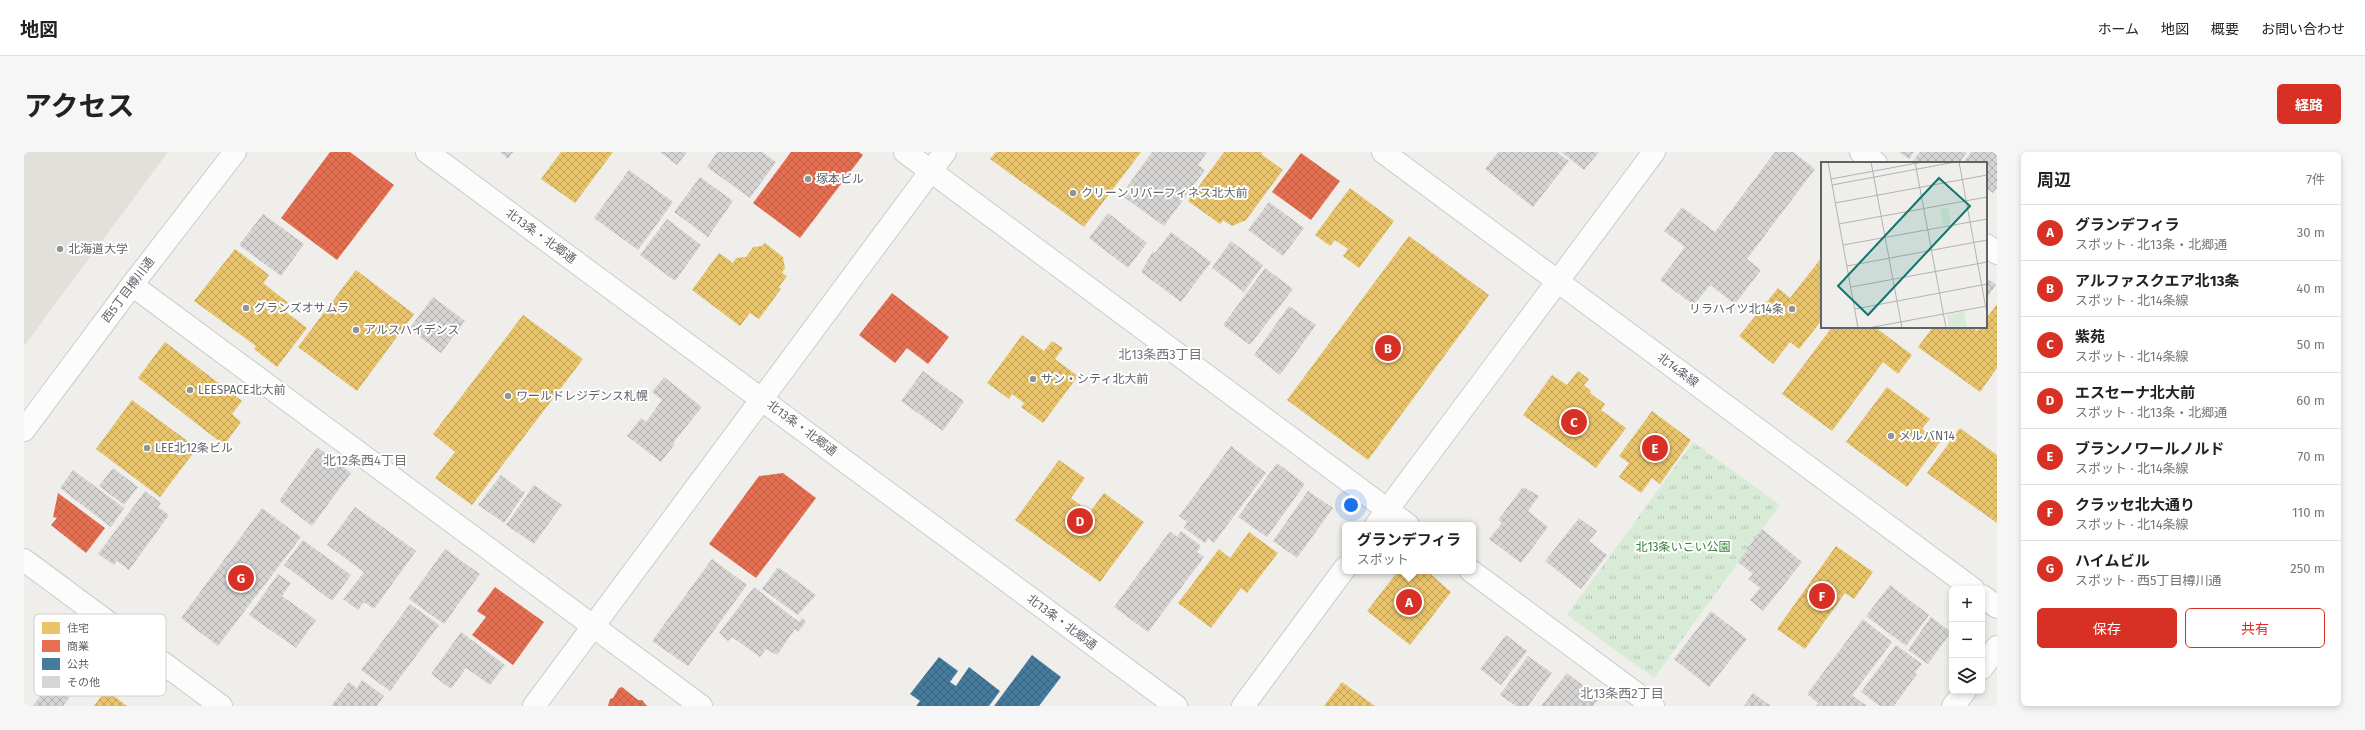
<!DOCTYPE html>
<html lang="ja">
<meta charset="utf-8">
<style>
:root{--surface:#fff;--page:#f6f6f6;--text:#222;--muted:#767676;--line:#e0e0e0;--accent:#d93025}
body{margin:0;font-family:"Fira Sans","Noto Sans JP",sans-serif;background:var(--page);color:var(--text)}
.controls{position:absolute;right:12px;bottom:12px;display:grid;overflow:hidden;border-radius:6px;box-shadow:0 2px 6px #0003}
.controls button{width:36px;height:36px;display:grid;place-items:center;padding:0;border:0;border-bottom:1px solid var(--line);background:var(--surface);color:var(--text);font:20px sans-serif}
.you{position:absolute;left:1327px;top:353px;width:14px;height:14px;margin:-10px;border:3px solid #fff;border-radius:50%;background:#1a73e8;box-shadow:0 0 0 6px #1a73e833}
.badge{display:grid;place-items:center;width:26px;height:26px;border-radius:50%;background:var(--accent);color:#fff;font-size:13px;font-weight:700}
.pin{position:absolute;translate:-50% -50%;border:2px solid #fff;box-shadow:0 1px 4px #0006}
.popup{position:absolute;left:1318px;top:370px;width:134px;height:52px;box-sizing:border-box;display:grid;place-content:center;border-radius:6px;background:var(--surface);filter:drop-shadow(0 1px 3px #0005);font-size:13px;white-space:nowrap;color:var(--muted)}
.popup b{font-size:15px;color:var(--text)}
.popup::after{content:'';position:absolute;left:50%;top:100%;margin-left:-8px;border:8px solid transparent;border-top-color:var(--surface)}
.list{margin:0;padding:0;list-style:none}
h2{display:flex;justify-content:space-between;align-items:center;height:52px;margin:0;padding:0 16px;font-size:17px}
h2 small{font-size:13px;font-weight:400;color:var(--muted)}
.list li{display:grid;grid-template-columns:26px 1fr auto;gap:12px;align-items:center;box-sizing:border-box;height:56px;padding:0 16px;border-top:1px solid var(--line)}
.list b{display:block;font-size:15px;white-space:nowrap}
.list p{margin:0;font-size:13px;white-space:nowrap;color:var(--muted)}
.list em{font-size:13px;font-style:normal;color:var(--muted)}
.actions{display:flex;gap:8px;padding:12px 16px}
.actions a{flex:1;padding:9px 0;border:1px solid var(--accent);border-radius:6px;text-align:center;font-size:14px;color:var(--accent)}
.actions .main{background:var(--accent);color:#fff}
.icon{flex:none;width:22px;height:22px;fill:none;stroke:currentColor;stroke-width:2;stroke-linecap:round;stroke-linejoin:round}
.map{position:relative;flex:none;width:1973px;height:554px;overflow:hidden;border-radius:6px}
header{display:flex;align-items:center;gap:24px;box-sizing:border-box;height:56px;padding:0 20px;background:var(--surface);border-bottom:1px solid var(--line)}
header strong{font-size:19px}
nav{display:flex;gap:22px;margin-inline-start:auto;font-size:14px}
.intro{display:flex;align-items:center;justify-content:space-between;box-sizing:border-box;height:96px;padding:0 24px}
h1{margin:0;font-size:28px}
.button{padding:10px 18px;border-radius:6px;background:var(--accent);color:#fff;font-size:14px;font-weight:700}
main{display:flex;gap:24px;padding:0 24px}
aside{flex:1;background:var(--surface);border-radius:6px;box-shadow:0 2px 6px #0003}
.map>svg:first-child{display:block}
.education{fill:#e2e0da}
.park{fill:url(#park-tufts)}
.homes{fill:url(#homes-cross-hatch)}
.shops{fill:url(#shops-cross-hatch)}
.public{fill:url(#public-cross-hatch)}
.building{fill:url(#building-cross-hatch)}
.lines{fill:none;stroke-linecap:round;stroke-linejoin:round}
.minor-casing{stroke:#cbcccc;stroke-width:24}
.minor{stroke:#fdfcfc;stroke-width:22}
.poi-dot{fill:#919496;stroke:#fff;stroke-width:1.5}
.labels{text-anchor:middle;stroke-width:4;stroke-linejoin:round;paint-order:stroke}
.poi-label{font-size:12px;fill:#5f6368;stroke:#fff;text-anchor:start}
.street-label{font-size:12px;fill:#5f6368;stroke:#fff}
.park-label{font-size:12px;fill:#348238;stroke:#fff}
.neighbourhood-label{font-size:13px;fill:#70757a;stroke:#fff}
.inset-road{fill:none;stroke:#b1b2b2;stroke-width:1}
.view{fill:#0f766e;fill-opacity:0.15;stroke:#0f766e;stroke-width:2}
.inset-edge{fill:none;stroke:#5f6368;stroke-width:2}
.key{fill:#fff;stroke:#cfd0d2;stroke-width:1}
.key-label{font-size:11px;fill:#5f6368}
</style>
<header>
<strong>地図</strong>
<nav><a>ホーム</a><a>地図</a><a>概要</a><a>お問い合わせ</a></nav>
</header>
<div class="intro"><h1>アクセス</h1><a class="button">経路</a></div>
<main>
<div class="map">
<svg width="1973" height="554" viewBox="0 0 1973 554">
<defs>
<pattern id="park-tufts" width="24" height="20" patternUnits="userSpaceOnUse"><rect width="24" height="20" fill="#d8ebd6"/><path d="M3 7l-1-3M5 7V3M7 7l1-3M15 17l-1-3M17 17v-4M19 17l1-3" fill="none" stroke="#b2c2b1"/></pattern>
<pattern id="homes-cross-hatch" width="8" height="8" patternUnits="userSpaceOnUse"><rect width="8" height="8" fill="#e9c46a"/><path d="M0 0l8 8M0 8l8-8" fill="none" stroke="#c0a35b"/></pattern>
<pattern id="shops-cross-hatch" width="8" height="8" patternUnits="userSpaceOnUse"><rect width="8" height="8" fill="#e76f51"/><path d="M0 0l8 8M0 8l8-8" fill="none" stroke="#be5f47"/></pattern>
<pattern id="public-cross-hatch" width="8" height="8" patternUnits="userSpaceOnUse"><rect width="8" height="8" fill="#457b9d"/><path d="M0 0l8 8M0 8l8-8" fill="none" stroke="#3b647e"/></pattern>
<pattern id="building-cross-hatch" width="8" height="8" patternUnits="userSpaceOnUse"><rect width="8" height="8" fill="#d6d5d3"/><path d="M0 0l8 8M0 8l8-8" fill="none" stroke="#b1b0af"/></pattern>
</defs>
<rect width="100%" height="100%" fill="#efeeea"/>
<polygon class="education" points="0,0 144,0 0,194"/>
<polygon class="park" points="1669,290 1756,353 1630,526 1543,463"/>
<g class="homes">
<polygon points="537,0 589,0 551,51 517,27"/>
<polygon points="972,0 1117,0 1060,75 966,7"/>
<polygon points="1200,0 1238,0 1237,2 1259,18 1222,68 1208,74 1199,68 1196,72 1164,49"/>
<polygon points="1326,36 1370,69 1335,116 1319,104 1324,97 1311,88 1306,94 1291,83"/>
<polygon points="1385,84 1465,143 1344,308 1263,248"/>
<polygon points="741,91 759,105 761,116 758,121 763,124 755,135 757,137 735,167 726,161 716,174 668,138 695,101 709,111 712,106 722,105 729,95 738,94"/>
<polygon points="211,97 245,123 239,131 267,153 262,160 283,176 253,215 230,197 232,194 170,149"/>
<polygon points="1798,105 1798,168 1775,197 1766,190 1749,212 1715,184 1754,136 1766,146"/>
<polygon points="332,118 390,162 333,239 274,195"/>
<polygon points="1973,152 1973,216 1956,240 1894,195 1909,175 1948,175 1953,179 1956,175 1962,175 1962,167"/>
<polygon points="499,163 559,207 448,353 411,326 431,300 409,282"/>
<polygon points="1808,175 1851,175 1888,203 1874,222 1859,210 1808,279 1758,242"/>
<polygon points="998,183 1020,199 1028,189 1039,196 1031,207 1054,224 1019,271 997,255 1000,251 988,242 985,247 963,231"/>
<polygon points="141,190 218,249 208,262 217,270 200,293 114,226"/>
<polygon points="1554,219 1565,227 1560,233 1567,239 1566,241 1581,252 1577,258 1602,276 1572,316 1499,263 1528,223 1543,233"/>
<polygon points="1863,235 1906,267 1898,277 1916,290 1883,335 1822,290"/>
<polygon points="108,248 173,296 136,345 72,297"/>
<polygon points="1628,259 1667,288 1636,332 1628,326 1617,341 1595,325 1605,311 1595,304"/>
<polygon points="1936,276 1973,303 1973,371 1903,321"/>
<polygon points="1035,308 1061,326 1047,346 1066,360 1080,341 1120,370 1076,430 991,368"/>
<polygon points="1225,380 1254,401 1223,441 1217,436 1187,476 1154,451 1195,397 1206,406"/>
<polygon points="1812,394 1849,420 1830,447 1821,441 1781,497 1753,477"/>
<polygon points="1374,419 1403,419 1427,440 1386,493 1343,459"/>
<polygon points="1318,530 1351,554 1300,554"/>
<polygon points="82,538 103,554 70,554"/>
</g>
<g class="shops">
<polygon points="306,0 326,0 370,33 313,108 257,66"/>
<polygon points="767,0 835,0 839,3 776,86 729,51"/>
<polygon points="1277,1 1316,29 1287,68 1248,40"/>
<polygon points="868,141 925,185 904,212 883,196 871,211 835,183"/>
<polygon points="759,321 792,346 732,426 685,392 735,324"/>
<polygon points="34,341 81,376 62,401 27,373 33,366 29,365"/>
<polygon points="471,435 520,470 489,513 448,483 462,465 453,459"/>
<polygon points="598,535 614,548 618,548 623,554 584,554 586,547 589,546 595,536"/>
</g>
<g class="public">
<polygon points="1008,503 1037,525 1015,554 970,554"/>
<polygon points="915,505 934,519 926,530 932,534 945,515 976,539 965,554 892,554 896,549 886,542"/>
</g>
<g class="building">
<polygon points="476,0 489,0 484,7"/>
<polygon points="636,0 663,0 653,13"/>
<polygon points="693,0 738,0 752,10 726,46 683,15"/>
<polygon points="1128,0 1183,0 1174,13 1181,18 1140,74 1097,43"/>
<polygon points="1474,0 1533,0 1545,9 1509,55 1461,17"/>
<polygon points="1537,0 1575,0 1560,18"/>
<polygon points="1751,0 1769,0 1791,17 1723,107 1737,118 1711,152 1686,133 1670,153 1636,128 1661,95 1640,79 1658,55 1691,80"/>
<polygon points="1875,0 1890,0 1885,7"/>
<polygon points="1896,0 1943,0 1935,11 1887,11"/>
<polygon points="1947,0 1973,0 1973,36 1969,41 1962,36 1962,11 1939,11"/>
<polygon points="605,18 649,50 614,98 570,66"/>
<polygon points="676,25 709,49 684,85 650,60"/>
<polygon points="1245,50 1280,76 1259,104 1224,78"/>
<polygon points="1084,61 1123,91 1104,116 1065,86"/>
<polygon points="239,62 280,92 257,124 215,93"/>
<polygon points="643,67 677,93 651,129 616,103"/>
<polygon points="1147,80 1187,110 1157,150 1117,120 1129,99 1131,101"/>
<polygon points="1207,89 1239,113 1220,140 1188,116"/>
<polygon points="1241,116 1269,137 1226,193 1199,173"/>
<polygon points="1962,125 1972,133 1962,147"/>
<polygon points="409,145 441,169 417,201 385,177"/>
<polygon points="1265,154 1292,173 1256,223 1230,203"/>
<polygon points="899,219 940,249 919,279 877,249"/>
<polygon points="640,225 678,255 649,291 651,292 637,310 603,284 617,266 622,270 638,248 628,240"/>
<polygon points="1207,294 1242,321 1190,391 1184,386 1181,391 1160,376 1163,370 1155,364"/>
<polygon points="293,295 327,321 288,374 255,349"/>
<polygon points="1253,311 1281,332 1243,385 1214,365"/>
<polygon points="89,316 114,335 100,353 75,334"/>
<polygon points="49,318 100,356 87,375 36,336"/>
<polygon points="477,323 501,341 480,371 454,353"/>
<polygon points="510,333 538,353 510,392 482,373"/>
<polygon points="1499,335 1515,344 1504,359 1524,375 1497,411 1465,387 1478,371 1474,368"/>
<polygon points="121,339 137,351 134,355 145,363 105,418 93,409 90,413 74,402"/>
<polygon points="1284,339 1309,356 1273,406 1249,389"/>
<polygon points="331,355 392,399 350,457 340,450 334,458 319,447 340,420 303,393"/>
<polygon points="238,356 277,385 194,494 157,466"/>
<polygon points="1555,366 1573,379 1565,389 1583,403 1557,437 1521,409"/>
<polygon points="1738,377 1778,410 1739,459 1726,448 1736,436 1724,427 1729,422 1714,410"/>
<polygon points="1146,379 1153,385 1157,379 1177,394 1173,400 1180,405 1124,480 1090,455"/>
<polygon points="279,388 327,423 308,449 260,413"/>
<polygon points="421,397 456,422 420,472 385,447"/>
<polygon points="688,407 723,433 664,514 628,489"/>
<polygon points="754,415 792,443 774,463 738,437"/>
<polygon points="254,422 267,431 258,444 292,468 272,496 225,463"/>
<polygon points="1866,433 1905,463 1882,494 1842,464"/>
<polygon points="730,435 775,470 778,466 782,470 774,480 771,477 753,503 742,497 736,505 708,485 704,489 695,481"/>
<polygon points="386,452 415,473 366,539 337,518"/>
<polygon points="1687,459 1723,487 1685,535 1650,507"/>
<polygon points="1907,465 1927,480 1904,512 1884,498"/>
<polygon points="1839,467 1868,490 1828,543 1843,554 1792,554 1794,551 1783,542"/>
<polygon points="437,480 481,513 466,533 442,516 427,537 407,522"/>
<polygon points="1482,483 1503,499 1477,533 1456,517"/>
<polygon points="1872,493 1898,512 1891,520 1893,522 1870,554 1856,554 1837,540"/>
<polygon points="1504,504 1528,521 1504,554 1492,554 1476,543"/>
<polygon points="42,508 61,524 39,554 9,554"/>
<polygon points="1543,521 1575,546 1569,554 1517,554"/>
<polygon points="338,528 360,544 353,554 307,554 325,530 333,536"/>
<polygon points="1729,541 1747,554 1720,554"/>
</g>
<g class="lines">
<defs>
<g id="minor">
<polyline points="403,0 1152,554"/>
<polyline points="881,0 1384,373"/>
<polyline points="1359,0 1949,437"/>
<polyline points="1837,0 1852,11"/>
<polyline points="1962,93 1973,101"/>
<polyline points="108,133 677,554"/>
<polyline points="0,278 108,133 211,0"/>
<polyline points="1352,373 1630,0"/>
<polyline points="0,408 197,554"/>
<polyline points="1447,419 1629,554"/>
<polyline points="1958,444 1973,455"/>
<polyline points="1958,516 1973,495"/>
<polyline points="510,554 921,0"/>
<polyline points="1219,554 1321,416"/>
<polyline points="1929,554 1941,539"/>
</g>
</defs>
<use href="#minor" class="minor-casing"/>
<use href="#minor" class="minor"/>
</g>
<g class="poi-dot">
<circle cx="784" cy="27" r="4"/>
<circle cx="1049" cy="41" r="4"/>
<circle cx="36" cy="97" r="4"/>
<circle cx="222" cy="156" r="4"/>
<circle cx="1768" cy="157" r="4"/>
<circle cx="332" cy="178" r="4"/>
<circle cx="1009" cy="227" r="4"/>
<circle cx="166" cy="238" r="4"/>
<circle cx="484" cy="244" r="4"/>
<circle cx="1867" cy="284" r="4"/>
<circle cx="123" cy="296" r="4"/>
</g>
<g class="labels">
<g class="poi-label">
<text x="792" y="31">塚本ビル</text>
<text x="1057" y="45">クリーンリバーフィネス北大前</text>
<text x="44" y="101">北海道大学</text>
<text x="230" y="160">グランズオサムラ</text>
<text x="1760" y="161" text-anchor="end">リラハイツ北14条</text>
<text x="340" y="182">アルスハイデンス</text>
<text x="1017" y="231">サン・シティ北大前</text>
<text x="174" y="242">LEESPACE北大前</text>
<text x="492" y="248">ワールドレジデンス札幌</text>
<text x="1875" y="288">メルバN14</text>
<text x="131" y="300">LEE北12条ビル</text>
</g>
<g class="street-label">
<text transform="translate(517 84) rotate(36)" y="4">北13条・北郷通</text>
<text transform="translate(104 138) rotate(-53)" y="4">西5丁目樽川通</text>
<text transform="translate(1654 218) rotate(37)" y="4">北14条線</text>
<text transform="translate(778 276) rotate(37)" y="4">北13条・北郷通</text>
<text transform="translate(1038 470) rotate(37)" y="4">北13条・北郷通</text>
</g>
<g class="park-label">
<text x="1659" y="399">北13条いこい公園</text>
</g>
<g class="neighbourhood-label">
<text x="1136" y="207">北13条西3丁目</text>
<text x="341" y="313">北12条西4丁目</text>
<text x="1598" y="546">北13条西2丁目</text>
</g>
</g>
<g transform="translate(1797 10)">
<rect width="166" height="166" fill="#efeeea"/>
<path d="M127 46 130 62 122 63 119 47ZM143 149 146 166H128L126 153Z" fill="#d8ebd6"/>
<path class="inset-road" d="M7 0 37 166M50 0 81 166M94 0 125 166M138 0 166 152M10 17 102 0M11 23 134 0M14 41 166 13M18 62 166 35M22 83 166 57M26 104 166 78M30 125 166 100M34 147 166 122M47 166 166 144"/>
<path class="view" d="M118 16 149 44 47 153 17 124Z"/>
<rect width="166" height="166" class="inset-edge"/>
</g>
<rect x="10" y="462" width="132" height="82" rx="6" class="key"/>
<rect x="18" y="470" width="18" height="12" fill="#e9c46a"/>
<rect x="18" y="488" width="18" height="12" fill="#e76f51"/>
<rect x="18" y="506" width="18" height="12" fill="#457b9d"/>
<rect x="18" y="524" width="18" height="12" fill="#d6d5d3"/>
<g class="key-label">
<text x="43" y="480">住宅</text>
<text x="43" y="498">商業</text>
<text x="43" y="516">公共</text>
<text x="43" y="534">その他</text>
</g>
</svg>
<div class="controls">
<button>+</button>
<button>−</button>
<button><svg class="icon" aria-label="layers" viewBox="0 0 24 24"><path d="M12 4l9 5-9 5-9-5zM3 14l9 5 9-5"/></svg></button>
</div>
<div class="you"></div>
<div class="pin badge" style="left:1385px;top:450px">A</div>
<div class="popup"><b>グランデフィラ</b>スポット</div>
<div class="pin badge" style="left:1364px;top:196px">B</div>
<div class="pin badge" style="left:1550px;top:270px">C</div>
<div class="pin badge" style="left:1056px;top:369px">D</div>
<div class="pin badge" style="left:1631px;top:296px">E</div>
<div class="pin badge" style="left:1798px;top:444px">F</div>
<div class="pin badge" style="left:217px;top:426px">G</div>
</div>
<aside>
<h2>周辺<small>7件</small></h2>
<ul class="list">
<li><span class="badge">A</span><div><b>グランデフィラ</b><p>スポット · 北13条・北郷通</p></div><em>30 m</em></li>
<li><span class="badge">B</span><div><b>アルファスクエア北13条</b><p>スポット · 北14条線</p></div><em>40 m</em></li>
<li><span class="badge">C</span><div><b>紫苑</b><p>スポット · 北14条線</p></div><em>50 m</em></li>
<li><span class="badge">D</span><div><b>エスセーナ北大前</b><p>スポット · 北13条・北郷通</p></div><em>60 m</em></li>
<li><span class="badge">E</span><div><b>ブランノワールノルド</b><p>スポット · 北14条線</p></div><em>70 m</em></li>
<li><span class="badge">F</span><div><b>クラッセ北大通り</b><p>スポット · 北14条線</p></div><em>110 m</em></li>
<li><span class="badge">G</span><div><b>ハイムビル</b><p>スポット · 西5丁目樽川通</p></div><em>250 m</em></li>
</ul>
<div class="actions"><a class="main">保存</a><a>共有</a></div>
</aside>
</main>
